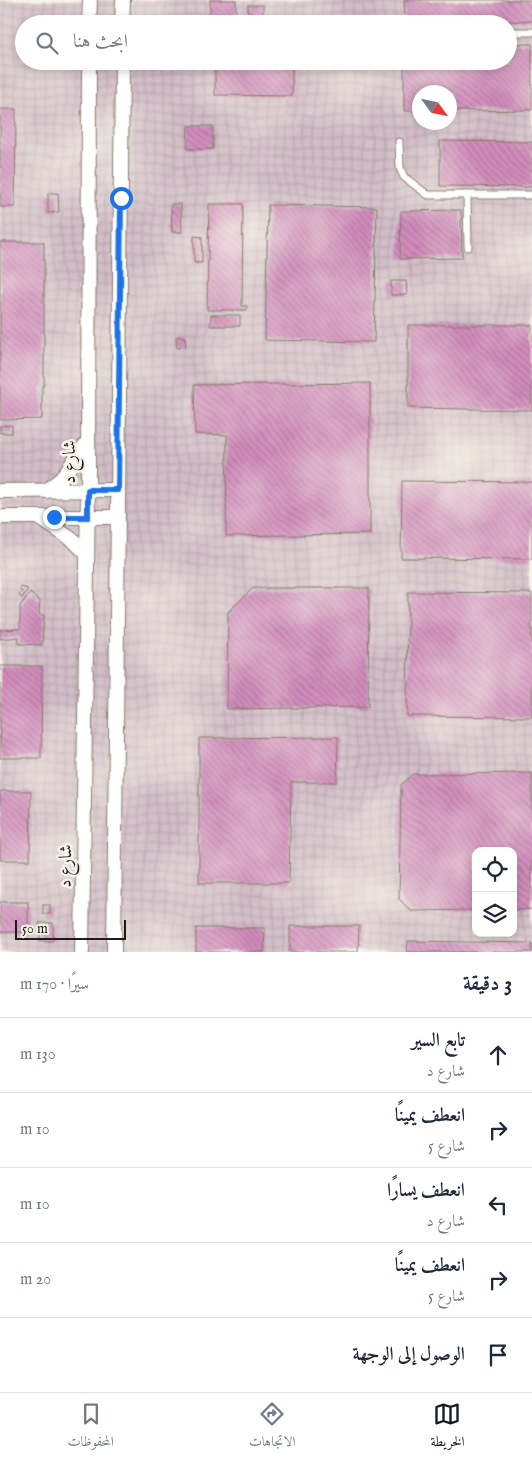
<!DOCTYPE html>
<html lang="ar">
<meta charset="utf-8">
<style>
:root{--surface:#fff;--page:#f2f2f3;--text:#1f2937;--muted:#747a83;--line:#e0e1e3;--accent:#111827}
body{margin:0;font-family:"IM FELL English",Amiri,serif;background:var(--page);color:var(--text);direction:rtl}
.controls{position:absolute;right:15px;bottom:15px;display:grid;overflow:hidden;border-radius:10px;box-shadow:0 2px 8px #0003}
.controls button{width:45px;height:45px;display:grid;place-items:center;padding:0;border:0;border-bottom:1px solid var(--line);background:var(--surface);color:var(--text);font:25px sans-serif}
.compass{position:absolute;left:412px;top:85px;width:45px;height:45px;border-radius:50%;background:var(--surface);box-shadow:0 2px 8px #0003;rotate:123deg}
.scale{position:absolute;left:15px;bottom:12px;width:111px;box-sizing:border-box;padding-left:5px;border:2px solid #1c1c1c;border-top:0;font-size:14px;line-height:18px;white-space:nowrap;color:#1c1c1c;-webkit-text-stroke:4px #f7f3e8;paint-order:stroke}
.stop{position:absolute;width:15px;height:15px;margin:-11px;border:4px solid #1a73e8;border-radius:50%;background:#fff}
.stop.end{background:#1a73e8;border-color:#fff;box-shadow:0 1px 5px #0008}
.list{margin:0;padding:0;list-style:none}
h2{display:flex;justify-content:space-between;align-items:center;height:65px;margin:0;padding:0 20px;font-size:21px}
h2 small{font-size:16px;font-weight:400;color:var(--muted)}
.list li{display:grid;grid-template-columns:32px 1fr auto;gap:15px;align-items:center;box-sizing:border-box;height:75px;padding:0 20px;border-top:1px solid var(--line)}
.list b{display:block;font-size:19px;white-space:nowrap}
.list p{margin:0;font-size:16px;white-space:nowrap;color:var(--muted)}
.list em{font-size:16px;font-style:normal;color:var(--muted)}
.icon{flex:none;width:28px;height:28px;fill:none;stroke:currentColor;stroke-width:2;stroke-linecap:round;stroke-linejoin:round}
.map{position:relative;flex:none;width:532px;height:952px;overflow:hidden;direction:ltr}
.search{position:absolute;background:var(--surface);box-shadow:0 2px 8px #0003;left:15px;right:15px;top:15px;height:55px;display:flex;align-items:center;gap:12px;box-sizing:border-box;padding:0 18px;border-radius:28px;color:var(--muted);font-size:19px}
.sheet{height:440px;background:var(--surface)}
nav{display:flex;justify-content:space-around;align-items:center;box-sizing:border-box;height:70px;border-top:1px solid var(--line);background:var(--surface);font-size:14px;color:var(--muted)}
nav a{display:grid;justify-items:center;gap:2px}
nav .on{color:var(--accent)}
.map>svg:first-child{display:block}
.industrial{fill:url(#industrial-grid);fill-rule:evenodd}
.building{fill:url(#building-back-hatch)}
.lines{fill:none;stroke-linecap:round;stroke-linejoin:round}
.lane-casing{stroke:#857d6c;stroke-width:9}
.street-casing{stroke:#857d6c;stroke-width:16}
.lane{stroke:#fff;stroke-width:7}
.street{stroke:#fff;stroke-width:14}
.route{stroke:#1a73e8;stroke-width:6}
.labels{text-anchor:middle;stroke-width:5;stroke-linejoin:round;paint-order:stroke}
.street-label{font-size:18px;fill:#1c1c1c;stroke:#f7f3e8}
</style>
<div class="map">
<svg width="532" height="952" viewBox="0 0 532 952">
<defs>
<pattern id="industrial-grid" width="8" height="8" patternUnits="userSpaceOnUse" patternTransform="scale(1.25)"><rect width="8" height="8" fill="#d2bdc7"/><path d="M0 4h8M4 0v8" fill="none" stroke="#b4a2aa"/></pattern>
<pattern id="building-back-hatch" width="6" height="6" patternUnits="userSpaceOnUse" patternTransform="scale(1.25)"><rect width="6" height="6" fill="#d28cbc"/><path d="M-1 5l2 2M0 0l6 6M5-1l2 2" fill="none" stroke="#aa7298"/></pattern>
</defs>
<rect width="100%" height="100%" fill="#f7f3e8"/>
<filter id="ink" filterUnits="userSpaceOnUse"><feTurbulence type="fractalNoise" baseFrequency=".02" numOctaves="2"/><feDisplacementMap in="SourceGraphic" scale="10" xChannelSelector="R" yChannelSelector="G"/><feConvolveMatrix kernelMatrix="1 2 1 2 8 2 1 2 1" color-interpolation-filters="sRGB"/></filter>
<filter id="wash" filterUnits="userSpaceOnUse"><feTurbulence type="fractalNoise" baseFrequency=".0096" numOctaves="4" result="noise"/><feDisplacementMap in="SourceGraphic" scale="20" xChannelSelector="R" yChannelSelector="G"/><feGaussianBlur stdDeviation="1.12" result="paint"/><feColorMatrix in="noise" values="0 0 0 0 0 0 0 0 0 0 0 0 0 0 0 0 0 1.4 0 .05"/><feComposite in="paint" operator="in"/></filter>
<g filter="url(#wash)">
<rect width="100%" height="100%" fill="#eedebd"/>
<path class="industrial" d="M0 0H532V952H0ZM24 24H508V61H24ZM420 92H450V122H420ZM476 851H513V933H476Z"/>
<g id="blocks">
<g class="building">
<rect x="210" y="0" width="26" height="19"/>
<polygon points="404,0 532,0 532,21 405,22"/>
<rect x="248" y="5" width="15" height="12"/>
<polygon points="508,44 532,44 532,110 450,111 450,92 420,92 420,111 404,111 404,61 508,61"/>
<polygon points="215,61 292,61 292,96 215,95"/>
<polygon points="0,109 16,109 15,207 0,207"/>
<polygon points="188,126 213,126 213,149 187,149"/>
<polygon points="440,141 532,142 532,187 440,186"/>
<polygon points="48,193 58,193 59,212 48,213"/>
<polygon points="171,204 181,204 182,232 172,232"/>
<polygon points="209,204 243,204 242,306 247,306 247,310 207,310"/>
<polygon points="268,205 377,207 374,342 265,340"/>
<polygon points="461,210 462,258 400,259 401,211"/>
<polygon points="194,236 202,237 202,263 194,263"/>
<polygon points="0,242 44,242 44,386 42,386 42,419 0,420"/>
<polygon points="391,281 406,281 407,295 391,295"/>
<polygon points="211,315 240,315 240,326 210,326"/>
<polygon points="408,325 532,325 532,410 408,408"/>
<polygon points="176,337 185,337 186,347 177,348"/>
<polygon points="370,383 370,534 226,536 227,435 195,434 194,385"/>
<polygon points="12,425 12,433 0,433 0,426"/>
<polygon points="402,481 532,482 532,559 401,558"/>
<polygon points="21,587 28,589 22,598 19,596 22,591 19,589"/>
<polygon points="253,588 369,588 368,707 227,709 228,612"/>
<polygon points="408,592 532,593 532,717 407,716"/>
<polygon points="30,593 40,601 39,615 44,615 42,645 19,644 19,637 0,639 0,630 20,629 20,606"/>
<polygon points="0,666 42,666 41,758 0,758"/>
<polygon points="338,737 337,782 291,782 289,883 199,883 199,738"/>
<polygon points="532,773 532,909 513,910 513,851 476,851 476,910 411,911 399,899 401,785 413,774"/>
<polygon points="0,791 31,791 30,860 0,860"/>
<rect x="0" y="902" width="28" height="30"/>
<rect x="43" y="905" width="7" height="9"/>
<polygon points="39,923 53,923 53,941 40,941"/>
<polygon points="290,926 359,926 358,952 290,952"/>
<polygon points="196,928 265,928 264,952 196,952"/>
<polygon points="408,941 532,943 532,952 407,952"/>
</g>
</g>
</g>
<g filter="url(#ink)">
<use href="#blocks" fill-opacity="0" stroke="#857d6c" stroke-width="1"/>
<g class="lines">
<defs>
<g id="lane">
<polyline points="508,32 532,32"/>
<polyline points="399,142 400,168 404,177 428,195 532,195"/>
<polyline points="467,195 468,247"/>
</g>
<g id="street">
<polyline points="89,24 90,0"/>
<polyline points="122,24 123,0"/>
<polyline points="0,491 118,490"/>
<polyline points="46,491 61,479 88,441"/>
<polyline points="0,517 117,517"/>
<polyline points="38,517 73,540 87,554"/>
<polyline points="82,952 88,490 89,61"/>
<polyline points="114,952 122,61"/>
</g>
</defs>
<use href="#lane" class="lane-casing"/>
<use href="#street" class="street-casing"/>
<use href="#lane" class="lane"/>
<use href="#street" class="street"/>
</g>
</g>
<g class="lines" filter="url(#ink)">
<polyline class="route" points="54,517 88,517 88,490 118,490 121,198"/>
</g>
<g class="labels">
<g class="street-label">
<text transform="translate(69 462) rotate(-90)" y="6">شارع د</text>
<text transform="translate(65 866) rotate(-89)" y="6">شارع د</text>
</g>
</g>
</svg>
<div class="controls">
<button><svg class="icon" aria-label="locate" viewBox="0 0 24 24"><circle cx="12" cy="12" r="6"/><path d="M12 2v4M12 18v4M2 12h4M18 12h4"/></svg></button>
<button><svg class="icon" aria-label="layers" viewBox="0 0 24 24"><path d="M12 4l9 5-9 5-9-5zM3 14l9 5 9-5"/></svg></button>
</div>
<svg class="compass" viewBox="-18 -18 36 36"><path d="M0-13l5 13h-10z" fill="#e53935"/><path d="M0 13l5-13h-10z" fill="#747a83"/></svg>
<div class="scale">50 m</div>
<div class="stop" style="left:121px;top:198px"></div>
<div class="stop end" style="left:54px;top:517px"></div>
<div class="search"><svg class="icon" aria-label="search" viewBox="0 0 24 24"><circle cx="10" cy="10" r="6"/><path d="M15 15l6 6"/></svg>ابحث هنا</div>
</div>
<section class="sheet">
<h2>3 دقيقة<small>سيرًا · 170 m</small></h2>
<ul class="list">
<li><svg class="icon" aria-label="ahead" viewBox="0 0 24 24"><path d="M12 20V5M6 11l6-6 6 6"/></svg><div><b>تابع السير</b><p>شارع د</p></div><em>130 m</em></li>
<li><svg class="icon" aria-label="right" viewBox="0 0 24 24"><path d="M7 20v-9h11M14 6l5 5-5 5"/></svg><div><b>انعطف يمينًا</b><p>شارع 5</p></div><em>10 m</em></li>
<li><svg class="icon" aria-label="left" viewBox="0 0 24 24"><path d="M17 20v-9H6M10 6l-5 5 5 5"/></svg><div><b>انعطف يسارًا</b><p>شارع د</p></div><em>10 m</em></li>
<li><svg class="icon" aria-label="right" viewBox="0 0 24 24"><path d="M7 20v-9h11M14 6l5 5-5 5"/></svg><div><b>انعطف يمينًا</b><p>شارع 5</p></div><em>20 m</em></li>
<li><svg class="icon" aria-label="arrive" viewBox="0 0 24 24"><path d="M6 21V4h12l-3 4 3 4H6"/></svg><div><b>الوصول إلى الوجهة</b></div></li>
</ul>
</section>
<nav>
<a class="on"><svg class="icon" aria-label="map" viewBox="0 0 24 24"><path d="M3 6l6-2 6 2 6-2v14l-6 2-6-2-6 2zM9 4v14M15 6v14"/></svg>الخريطة</a>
<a><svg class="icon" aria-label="directions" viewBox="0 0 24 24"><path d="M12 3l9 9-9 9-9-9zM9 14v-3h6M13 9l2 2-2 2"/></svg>الاتجاهات</a>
<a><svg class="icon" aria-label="saved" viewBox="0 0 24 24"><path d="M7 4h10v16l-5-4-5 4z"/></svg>المحفوظات</a>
</nav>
